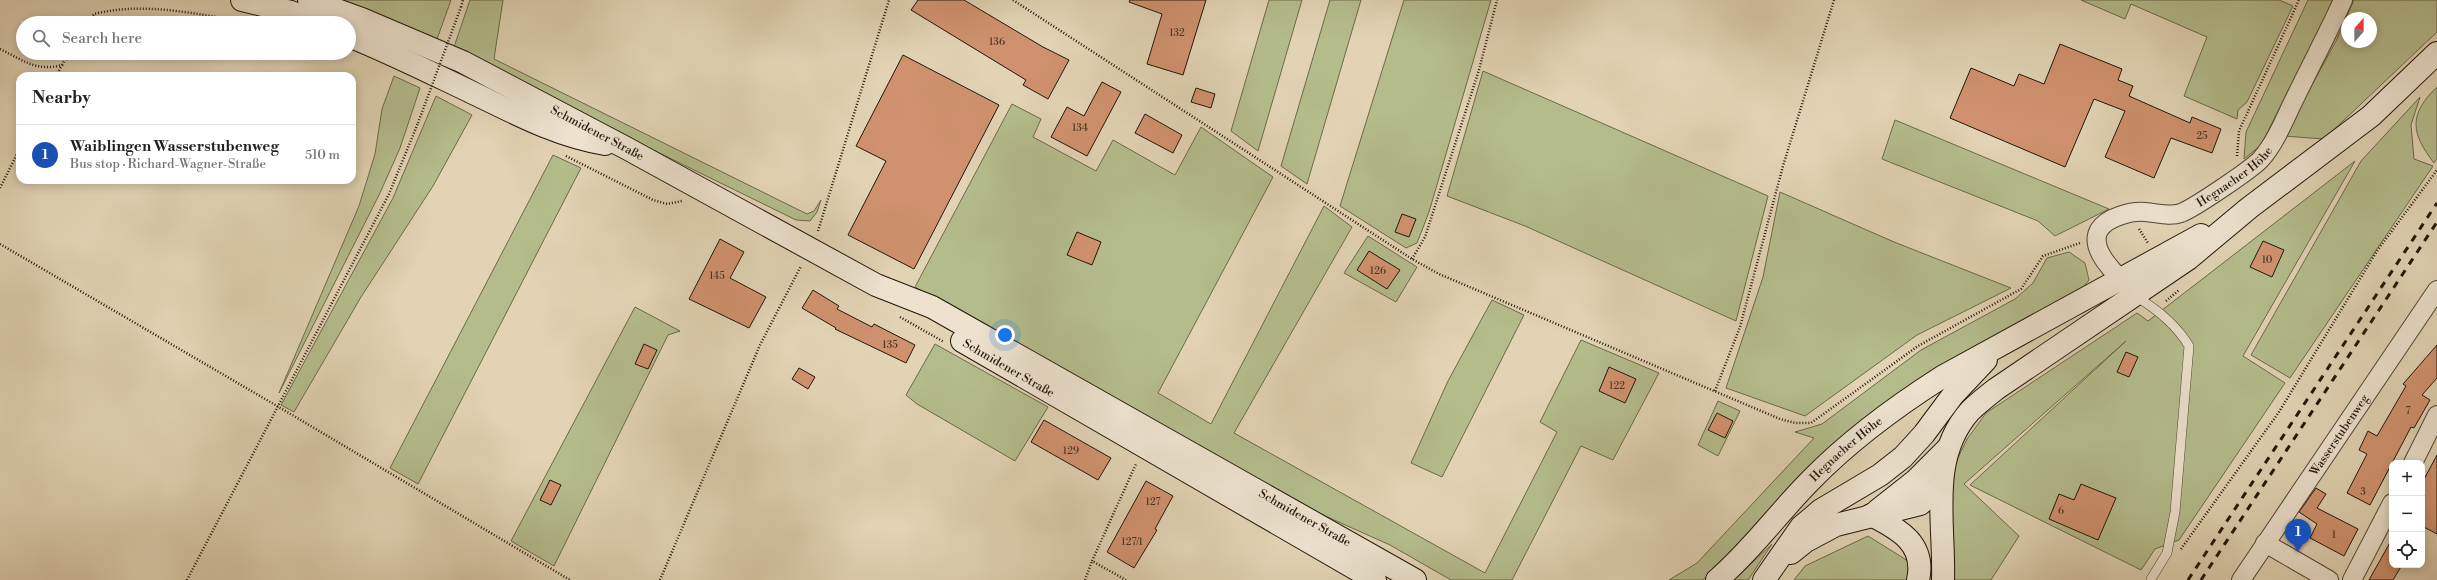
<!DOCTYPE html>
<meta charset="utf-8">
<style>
:root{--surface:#fff;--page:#f2f2f2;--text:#202124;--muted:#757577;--line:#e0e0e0;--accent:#8f2418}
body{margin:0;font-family:"Libre Bodoni",serif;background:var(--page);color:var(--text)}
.controls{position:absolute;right:12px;bottom:12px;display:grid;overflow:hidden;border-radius:8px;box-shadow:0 2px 10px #0003}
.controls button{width:36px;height:36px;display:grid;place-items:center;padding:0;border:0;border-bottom:1px solid var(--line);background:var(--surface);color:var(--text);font:20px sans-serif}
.compass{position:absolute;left:2341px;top:12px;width:36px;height:36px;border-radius:50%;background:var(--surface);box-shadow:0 2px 10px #0003;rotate:21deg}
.you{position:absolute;left:1005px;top:335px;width:14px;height:14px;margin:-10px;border:3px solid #fff;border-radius:50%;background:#1a73e8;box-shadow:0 0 0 6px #1a73e833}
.badge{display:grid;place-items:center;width:26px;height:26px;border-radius:50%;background:var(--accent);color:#fff;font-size:13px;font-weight:700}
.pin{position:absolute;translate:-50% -33px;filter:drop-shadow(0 1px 2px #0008)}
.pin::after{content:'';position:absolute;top:21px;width:14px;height:12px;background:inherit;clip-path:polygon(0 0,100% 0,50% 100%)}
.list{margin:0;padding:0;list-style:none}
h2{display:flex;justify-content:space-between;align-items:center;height:52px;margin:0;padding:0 16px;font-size:17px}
h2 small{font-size:13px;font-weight:400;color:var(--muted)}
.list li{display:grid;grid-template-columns:26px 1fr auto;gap:12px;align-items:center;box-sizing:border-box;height:60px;padding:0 16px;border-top:1px solid var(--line)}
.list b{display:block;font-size:15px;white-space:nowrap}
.list p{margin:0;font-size:13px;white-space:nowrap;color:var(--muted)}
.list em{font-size:13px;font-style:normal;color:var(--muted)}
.icon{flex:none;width:22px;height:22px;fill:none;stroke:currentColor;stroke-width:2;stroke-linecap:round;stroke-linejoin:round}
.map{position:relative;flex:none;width:2437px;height:580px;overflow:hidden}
.search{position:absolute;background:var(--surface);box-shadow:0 2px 10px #0003;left:16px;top:16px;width:340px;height:44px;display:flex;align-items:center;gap:10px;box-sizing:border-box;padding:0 14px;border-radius:22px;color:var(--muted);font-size:15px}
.panel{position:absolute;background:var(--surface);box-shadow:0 2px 10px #0003;left:16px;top:72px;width:340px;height:112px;border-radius:12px}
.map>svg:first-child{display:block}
.green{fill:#b4bc8c;stroke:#6a694b;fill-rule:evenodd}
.building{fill:#d0926e;stroke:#21160a}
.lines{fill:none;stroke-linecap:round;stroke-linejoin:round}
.lane-casing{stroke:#514534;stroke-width:10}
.street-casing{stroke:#514534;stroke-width:20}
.secondary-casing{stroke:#21160a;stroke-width:24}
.path{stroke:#21160a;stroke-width:2.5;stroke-dasharray:1 2;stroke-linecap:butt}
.lane{stroke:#ece2ce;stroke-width:9}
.street{stroke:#ece2ce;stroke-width:18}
.secondary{stroke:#ece2ce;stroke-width:22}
.rail{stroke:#21160a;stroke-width:3;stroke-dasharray:7 7;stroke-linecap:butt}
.path-bridge{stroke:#21160a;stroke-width:2.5;stroke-dasharray:1 2;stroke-linecap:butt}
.labels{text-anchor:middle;stroke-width:3;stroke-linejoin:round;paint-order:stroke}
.number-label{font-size:10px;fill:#4d3523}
.street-label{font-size:12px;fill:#21160a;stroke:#ece2ce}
</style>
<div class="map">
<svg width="2437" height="580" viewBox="0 0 2437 580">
<rect width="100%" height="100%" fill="#e1d3b4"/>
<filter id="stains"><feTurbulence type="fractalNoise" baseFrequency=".005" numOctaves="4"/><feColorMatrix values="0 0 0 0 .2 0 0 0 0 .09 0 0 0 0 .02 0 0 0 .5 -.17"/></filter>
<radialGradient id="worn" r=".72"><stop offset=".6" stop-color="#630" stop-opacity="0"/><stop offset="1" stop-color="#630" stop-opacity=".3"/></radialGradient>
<g class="green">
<polygon points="336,0 451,0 436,42"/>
<polygon points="470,0 503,0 494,59 807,214 814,211 821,200 817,212 810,221 796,220 531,90 454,47"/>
<polygon points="1269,0 1302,0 1258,151 1231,131"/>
<polygon points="1330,0 1361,0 1307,184 1281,166"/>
<polygon points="1404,0 1491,0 1429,212 1417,243 1406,248 1340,206"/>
<polygon points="2081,0 2279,0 2293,6 2247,102 2238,110 2237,119 2184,96 2207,37 2131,4 2125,19"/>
<polygon points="2308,0 2334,0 2261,145 2244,159 2246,132"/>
<path d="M2354 0H2437V32L2324 139 2284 136 2336 41ZM2347 18H2371V42H2347Z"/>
<polygon points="1483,71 1768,196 1736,321 1525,226 1447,196"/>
<polygon points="394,76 420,88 400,148 380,193 279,393 359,206 375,154 382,109"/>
<path d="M2437 87V159L2434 163C2411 133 2408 115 2437 87Z"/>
<polygon points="436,96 472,115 433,186 361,297 294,412 281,405 393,198"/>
<polygon points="2420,97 2411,125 2414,159 2433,166 2290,378 2251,355 2361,161"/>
<polygon points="1012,104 1041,119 1033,137 1096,171 1113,140 1175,175 1201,127 1273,177 1158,393 1211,424 1324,206 1352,227 1234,433 1485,573 1557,432 1540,422 1581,340 1659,373 1613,460 1581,446 1512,580 1451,580 1390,545 1303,506 915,287"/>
<polygon points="1895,120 2109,209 2055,236 2038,221 1882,159"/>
<polygon points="553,155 581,168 418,484 390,468"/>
<polygon points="2355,161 2243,356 2285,383 2179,540 2155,549 2141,570 1970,485 2126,341 1964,484 2019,536 1991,580 1951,580 1949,505 1955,464 1967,439 1986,413 2137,313 2148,321"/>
<polygon points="1780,192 1894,242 2011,288 1917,335 1805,416 1726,388 1763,277"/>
<polygon points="1368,236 1417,267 1396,302 1344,273"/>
<polygon points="2069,252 2085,263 2089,280 2078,294 1944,365 1703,580 1669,580 1697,563 1814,438 1795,432 1822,424 1921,350 2015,299 2033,283 2047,258"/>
<polygon points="1492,300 1524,315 1442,477 1411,463 1448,381"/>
<polygon points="635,307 680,331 668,335 554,566 511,541"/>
<polygon points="935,344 1048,407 1015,461 917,404 906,395"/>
<polygon points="1718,401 1740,411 1718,456 1698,445"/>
<polygon points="1868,536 1908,561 1911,573 1909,580 1794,580 1805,566"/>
<polygon points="1772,544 1748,580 1734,580"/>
</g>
<g class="building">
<polygon points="918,0 964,0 1043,47 1069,60 1048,99 1023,85 1026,80 911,10"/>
<polygon points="1130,0 1206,0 1183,75 1147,64 1162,14 1129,2"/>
<polygon points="2060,44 2122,69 2118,80 2133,86 2129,96 2190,123 2192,117 2221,129 2212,153 2171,138 2154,178 2105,157 2125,111 2094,99 2065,167 1950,118 1971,68 2014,86 2019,74 2044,84"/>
<polygon points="903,55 999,105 914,269 848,235 886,161 856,146"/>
<polygon points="1102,82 1121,92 1087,156 1051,137 1067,107 1084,116"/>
<polygon points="1196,88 1215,94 1211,108 1191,102"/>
<polygon points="1145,114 1182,135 1173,153 1135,133"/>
<polygon points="1402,214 1416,219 1409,237 1395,232"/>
<polygon points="1077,232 1101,242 1092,265 1067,255"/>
<polygon points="720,239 744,252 730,278 766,297 749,328 689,299"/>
<polygon points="2263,241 2284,250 2272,277 2250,267"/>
<polygon points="1369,251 1400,270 1387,289 1357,270"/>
<polygon points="813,290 839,306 837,309 872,327 874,324 915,345 906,363 835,329 836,328 802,308"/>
<polygon points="644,344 657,350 648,369 635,364"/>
<polygon points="2437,345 2437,378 2422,395 2430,400 2414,428 2411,427 2370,505 2347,493 2367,454 2359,450 2368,431 2377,436 2406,386 2403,384"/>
<polygon points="2126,352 2138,357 2129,377 2117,372"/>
<polygon points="1609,367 1636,379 1625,403 1599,391"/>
<polygon points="799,368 815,377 808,389 792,379"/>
<polygon points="1717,413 1733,421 1725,438 1708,430"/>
<polygon points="1044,420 1111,458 1098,480 1031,442"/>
<polygon points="2437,455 2437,534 2422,526 2422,483"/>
<polygon points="550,480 561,485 551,505 540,500"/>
<polygon points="1146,481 1173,496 1155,529 1157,530 1134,568 1107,552"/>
<polygon points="2081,484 2116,498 2098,540 2049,519 2059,494 2074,500"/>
<polygon points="2316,488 2326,494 2317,508 2358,529 2344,556 2310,538 2317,524 2299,512"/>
<polygon points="2392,539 2392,565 2402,565 2393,580 2369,580"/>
</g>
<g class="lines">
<defs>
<path id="lane" d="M2135 296C2157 309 2176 324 2189 346L2175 512 2167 553 2151 579"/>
<g id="street">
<path id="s1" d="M2129 288C2117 275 2088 250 2099 230 2107 217 2131 211 2145 212 2158 213 2169 217 2181 213 2194 208 2252 169 2261 159 2276 142 2285 118 2295 98 2311 65 2328 33 2343 0"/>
<polyline points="2413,463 2437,415"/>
<polyline points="2265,543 2329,580"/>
<path id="s2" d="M2241 580 2437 290"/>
<polyline points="2352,580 2392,503"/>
</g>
<g id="secondary">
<polyline points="242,0 291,12 318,23"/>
<path id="s3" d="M309 0 362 19 463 62 628 149 876 285 932 307 1415 580"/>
<path d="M349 36C389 52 429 72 469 91 515 113 554 135 605 144"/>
<path id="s4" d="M962 341 1375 580"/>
<polyline points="1877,511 1915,481 1948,448"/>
<path d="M1871 515C1899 529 1926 544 1918 580"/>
<polyline points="1791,553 1806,541 1836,525 1920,504 1940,487"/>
<path id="s5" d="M1717 580C1752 550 1779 512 1811 480 1850 440 1895 407 1942 377L2201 235"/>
<polyline points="1764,580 1801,527 1821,510 1880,475 1903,457 1924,434 1953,395 1986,360"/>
<path d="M1943 580C1945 523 1928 458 1970 411 1978 403 1987 396 1996 389L2188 259 2249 208 2371 116 2437 53"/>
</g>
</defs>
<use href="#lane" class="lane-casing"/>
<use href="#street" class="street-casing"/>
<use href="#secondary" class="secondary-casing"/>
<g class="path">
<polyline points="1013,0 1412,259 1439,274 1780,419 1795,423 1811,423 1918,346 2021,289 2043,256 2080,243"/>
<polyline points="461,7 463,0"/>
<path d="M88 23 94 14C141 2 193 13 239 21"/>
<path d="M0 49C23 60 36 72 62 65L69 53"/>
<polyline points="56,76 62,65"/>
<polyline points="566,156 653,200 667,204 682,201"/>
<polyline points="2237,156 2239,131 2299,0"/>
<polyline points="0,188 20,148"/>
<polyline points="2139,229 2148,243"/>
<polyline points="818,231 889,0"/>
<polyline points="0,244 277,406 570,580"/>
<polyline points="1412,259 1425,237 1479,70 1497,0"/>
<polyline points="2166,301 2179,290"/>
<polyline points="900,317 944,342"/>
<polyline points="1715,391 1740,327 1783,166 1834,0"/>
<polyline points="2181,549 2279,412 2377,251 2437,170"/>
<polyline points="187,580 389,194 418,123"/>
<polyline points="660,580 760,345 801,266"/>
<polyline points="1085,580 1092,561"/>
<polyline points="1126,580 1092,561 1136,464"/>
</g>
<use href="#lane" class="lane"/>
<use href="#street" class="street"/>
<use href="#secondary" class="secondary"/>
<g class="rail">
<polyline points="2188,580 2437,203"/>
<polyline points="2201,580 2437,222"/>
</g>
<polyline class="path-bridge" points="418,123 461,7"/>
</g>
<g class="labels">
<g class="number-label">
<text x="1177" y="36">132</text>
<text x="997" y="45">136</text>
<text x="1080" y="131">134</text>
<text x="2202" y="139">25</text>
<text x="2267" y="263">10</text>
<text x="1378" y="274">126</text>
<text x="717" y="279">145</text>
<text x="890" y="348">135</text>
<text x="1617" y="389">122</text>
<text x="2408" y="414">7</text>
<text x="1071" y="454">129</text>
<text x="2363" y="495">3</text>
<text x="1153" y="505">127</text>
<text x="2061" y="514">6</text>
<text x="2334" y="538">1</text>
<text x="1132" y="545">127/1</text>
</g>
<g class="street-label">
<text dy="4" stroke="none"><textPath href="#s3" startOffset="318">Schmidener Straße</textPath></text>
<text dy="4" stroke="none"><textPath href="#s1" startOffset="222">Hegnacher Höhe</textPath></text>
<text dy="4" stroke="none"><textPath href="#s4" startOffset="54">Schmidener Straße</textPath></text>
<text dy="4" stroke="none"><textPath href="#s2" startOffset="175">Wasserstubenweg</textPath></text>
<text dy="4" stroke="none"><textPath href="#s5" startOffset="184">Hegnacher Höhe</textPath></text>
<text dy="4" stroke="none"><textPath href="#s3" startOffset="1124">Schmidener Straße</textPath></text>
</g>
</g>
<rect width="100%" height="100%" filter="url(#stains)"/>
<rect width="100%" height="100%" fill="url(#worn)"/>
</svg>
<div class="controls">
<button>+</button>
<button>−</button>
<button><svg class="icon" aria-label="locate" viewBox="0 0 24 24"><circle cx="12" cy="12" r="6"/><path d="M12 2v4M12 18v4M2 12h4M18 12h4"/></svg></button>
</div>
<svg class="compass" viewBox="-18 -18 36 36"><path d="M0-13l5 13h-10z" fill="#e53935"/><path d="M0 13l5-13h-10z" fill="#757577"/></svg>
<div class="you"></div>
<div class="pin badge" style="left:2298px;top:552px;background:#1a4fb4">1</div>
<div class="search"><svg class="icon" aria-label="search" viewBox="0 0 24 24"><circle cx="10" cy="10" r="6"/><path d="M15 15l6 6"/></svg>Search here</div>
<section class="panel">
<h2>Nearby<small></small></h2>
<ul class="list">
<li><span class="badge" style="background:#1a4fb4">1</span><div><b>Waiblingen Wasserstubenweg</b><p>Bus stop · Richard-Wagner-Straße</p></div><em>510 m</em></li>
</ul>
</section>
</div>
